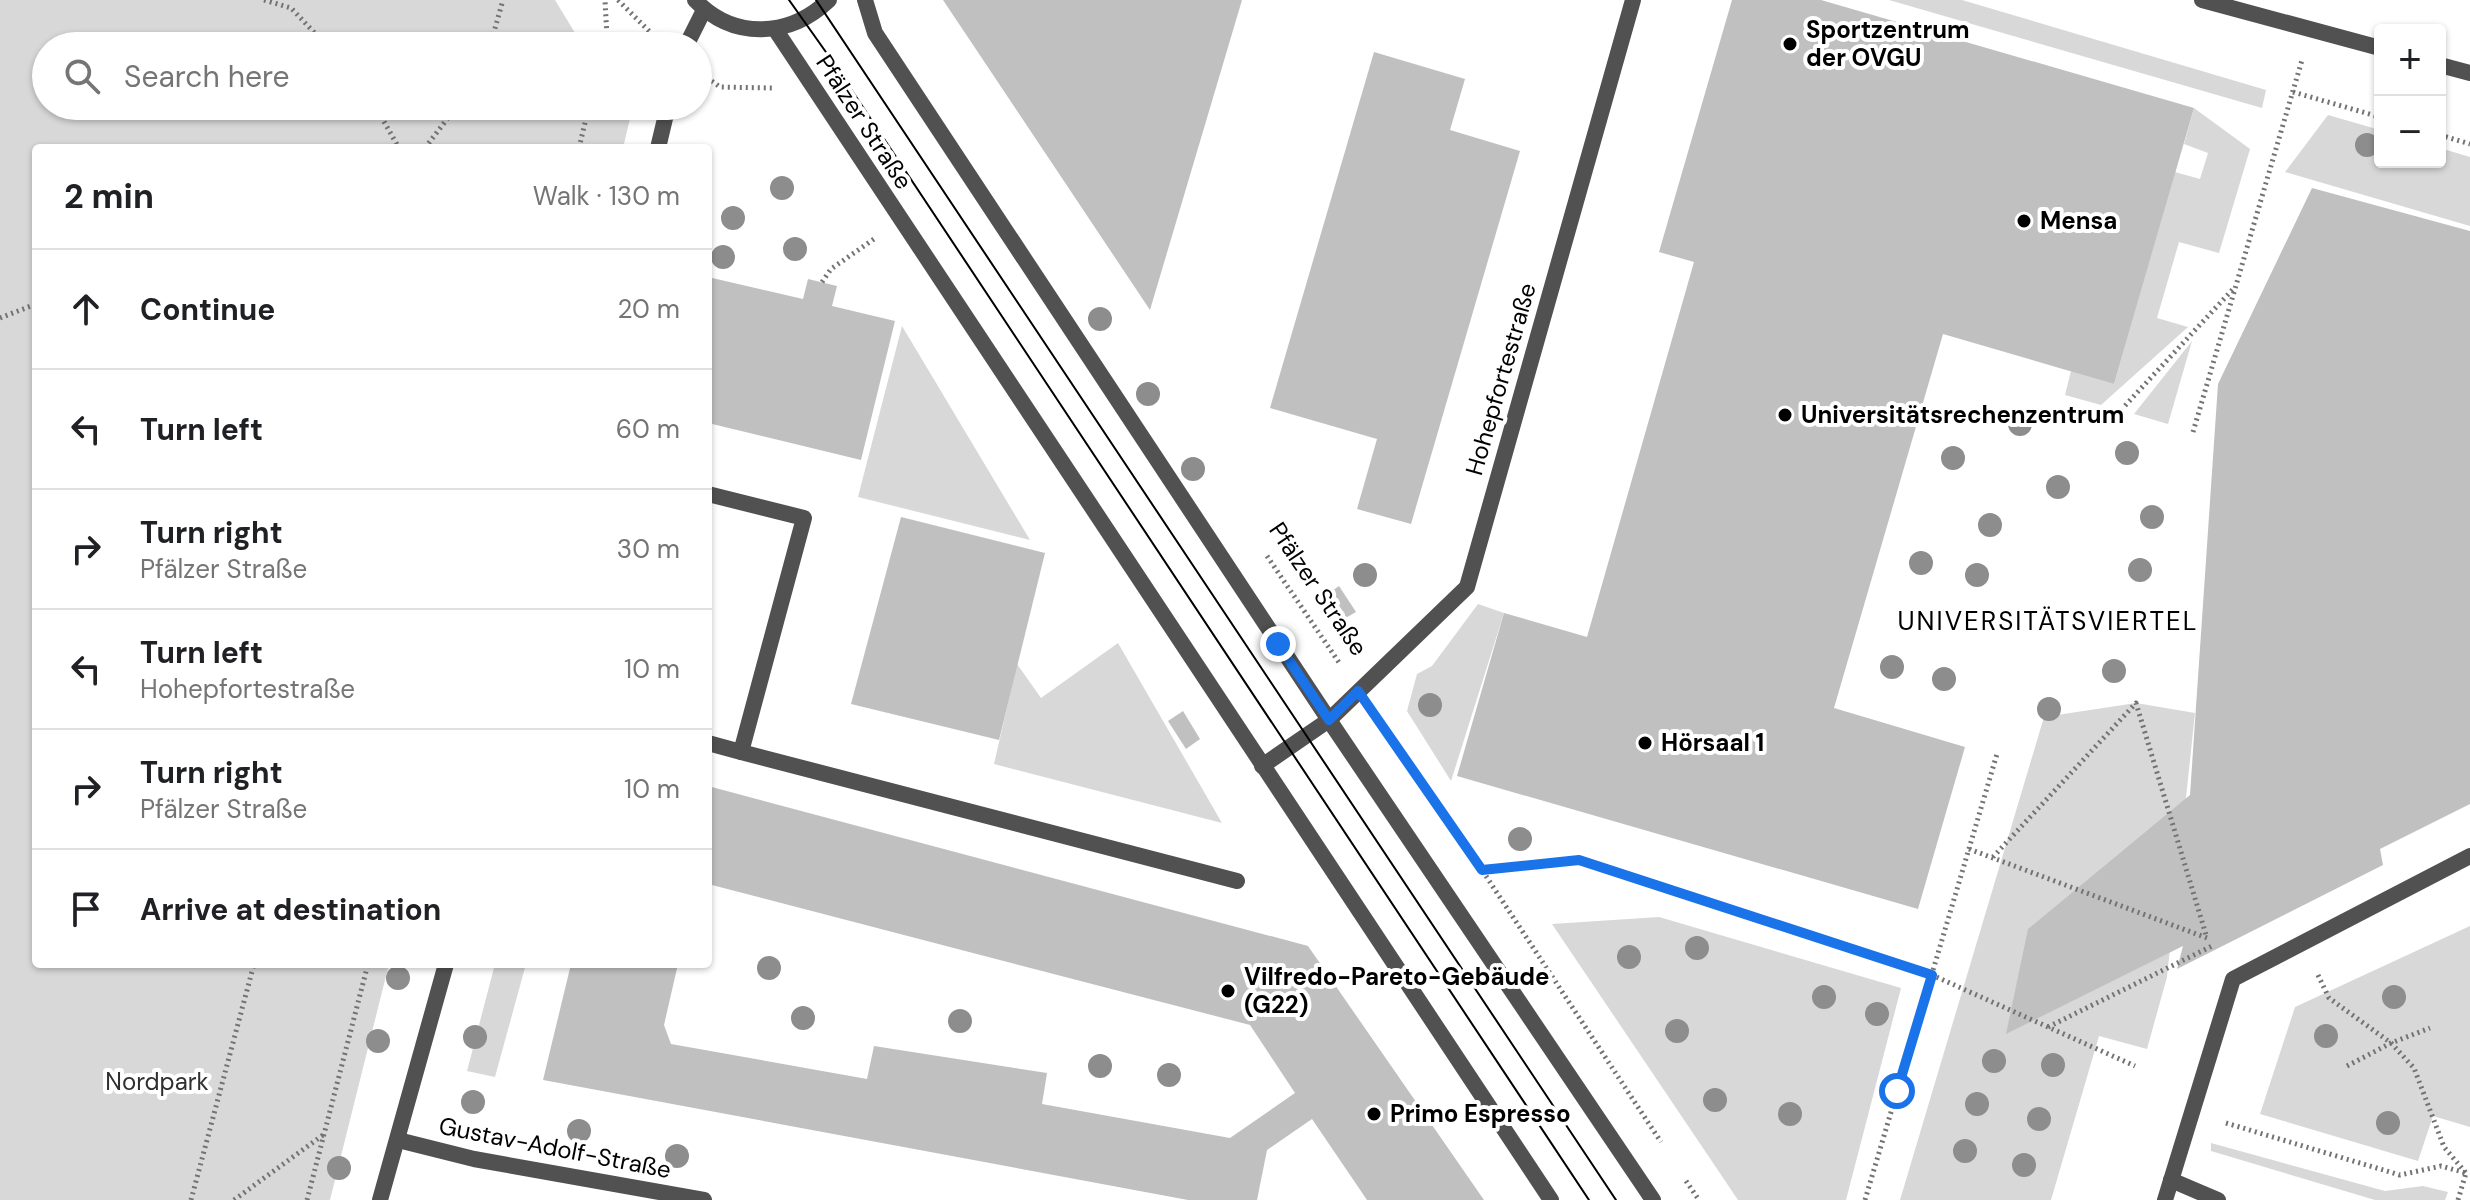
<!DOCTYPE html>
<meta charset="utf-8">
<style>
:root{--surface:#fff;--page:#f2f2f2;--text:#202124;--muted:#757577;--line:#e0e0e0}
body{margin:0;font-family:"DM Sans",sans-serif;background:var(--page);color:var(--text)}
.controls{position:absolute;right:24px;top:24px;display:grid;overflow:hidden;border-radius:8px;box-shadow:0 2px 6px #0004}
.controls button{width:72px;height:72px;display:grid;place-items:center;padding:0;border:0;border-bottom:2px solid var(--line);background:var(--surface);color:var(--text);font:40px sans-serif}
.stop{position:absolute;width:24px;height:24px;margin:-18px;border:6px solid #1a73e8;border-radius:50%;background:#fff}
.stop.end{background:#1a73e8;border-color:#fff;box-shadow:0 2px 8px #0008}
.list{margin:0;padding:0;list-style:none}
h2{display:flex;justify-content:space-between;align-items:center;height:104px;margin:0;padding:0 32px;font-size:34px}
h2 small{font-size:26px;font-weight:400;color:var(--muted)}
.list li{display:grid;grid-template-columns:52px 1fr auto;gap:24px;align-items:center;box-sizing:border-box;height:120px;padding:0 32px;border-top:2px solid var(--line)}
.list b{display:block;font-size:30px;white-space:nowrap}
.list p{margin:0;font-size:26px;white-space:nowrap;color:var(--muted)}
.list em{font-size:26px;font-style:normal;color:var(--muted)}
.icon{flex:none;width:44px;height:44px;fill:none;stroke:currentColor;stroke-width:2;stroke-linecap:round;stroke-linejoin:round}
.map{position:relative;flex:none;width:2470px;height:1200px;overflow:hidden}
.search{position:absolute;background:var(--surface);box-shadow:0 2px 6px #0004;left:32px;top:32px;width:680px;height:88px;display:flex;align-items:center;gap:20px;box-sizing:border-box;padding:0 28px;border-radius:44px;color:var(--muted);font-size:30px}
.panel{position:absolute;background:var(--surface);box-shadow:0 2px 6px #0004;left:32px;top:144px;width:680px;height:824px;border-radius:8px}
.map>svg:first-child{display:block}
.green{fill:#d8d8d8}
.building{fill:#c0c0c0}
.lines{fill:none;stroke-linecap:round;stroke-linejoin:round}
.path{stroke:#737373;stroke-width:5;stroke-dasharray:2 4;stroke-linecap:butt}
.service{stroke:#515151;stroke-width:16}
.pedestrian{stroke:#515151;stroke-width:16}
.minor{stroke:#515151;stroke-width:16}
.tertiary{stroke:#515151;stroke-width:16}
.tram{stroke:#000;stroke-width:2}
.tree{fill:#8d8d8d}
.route{stroke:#1a73e8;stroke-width:10}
.poi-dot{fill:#000;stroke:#fff;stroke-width:3}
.labels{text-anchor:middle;stroke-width:8;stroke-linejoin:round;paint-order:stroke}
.poi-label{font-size:24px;font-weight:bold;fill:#000;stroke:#fff;text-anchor:start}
.street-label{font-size:24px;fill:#000;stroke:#fff}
.park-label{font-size:24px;fill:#2f2f2f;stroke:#fff}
.neighbourhood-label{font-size:26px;letter-spacing:2px;fill:#000;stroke:#fff}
</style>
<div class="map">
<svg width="2470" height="1200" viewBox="0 0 2470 1200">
<rect width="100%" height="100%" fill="#fff"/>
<g class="green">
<polygon points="0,0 555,0 583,46 46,46 46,106 633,106 623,148 36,148 36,964 389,964 330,1200 0,1200"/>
<polygon points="1889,0 1962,0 2266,90 2262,108"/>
<polygon points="2194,108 2250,149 2219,253 2179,242 2157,318 2188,327 2101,405 2065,395 2071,371 2114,384 2175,172 2200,179 2208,153 2184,144"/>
<polygon points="2328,115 2380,130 2380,162 2440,162 2440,148 2470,157 2470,226 2285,172"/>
<polygon points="902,326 1030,540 858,497"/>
<polygon points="2192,341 2168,424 2134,414"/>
<polygon points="1478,604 1504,613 1451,781 1407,711 1417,674 1432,666"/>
<polygon points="1118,643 1222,823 994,764 1017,664 1041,698"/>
<polygon points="2136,703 2195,713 2167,977 2147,1049 2099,1036 2051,1200 1900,1200 2044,717"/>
<polygon points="1659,917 1901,988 1846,1200 1738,1200 1552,924"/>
<polygon points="2470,926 2470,1127 2433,1116 2418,1161 2260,1114 2295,1007"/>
<polygon points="495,964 526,964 495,1077 467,1071"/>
<polygon points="2211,1143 2385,1191 2423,1186 2448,1192 2445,1200 2375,1200 2211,1151"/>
</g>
<g class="building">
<polygon points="943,0 1242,0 1150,310"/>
<polygon points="1732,0 1821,0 2194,108 2114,384 1943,334 1834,708 1965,747 1918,909 1457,776 1504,613 1587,637 1694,262 1659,252"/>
<polygon points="1374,52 1465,79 1450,130 1520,151 1411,524 1357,509 1377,439 1270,408"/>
<polygon points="2312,188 2470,231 2470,804 2380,849 2383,865 2177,969 2183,946 2006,1034 2028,929 2190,795 2218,384"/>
<polygon points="708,277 803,299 808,279 837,286 832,306 895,321 861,460 708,423"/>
<polygon points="901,517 1045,553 999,740 851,704"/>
<polygon points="1339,586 1356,612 1342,620 1326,595"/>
<polygon points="1183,711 1200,739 1186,749 1168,721"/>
<polygon points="708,786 1308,946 1484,1200 1367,1200 1312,1119 1267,1150 1257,1200 1188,1200 543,1080 571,964 678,964 664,1025 671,1044 867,1079 874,1046 1047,1073 1042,1104 1230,1138 1295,1093 1250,1025 708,884"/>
</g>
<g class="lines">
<g class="path">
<polyline points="264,0 291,8 327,46"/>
<polyline points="618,0 654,36"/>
<polyline points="490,46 503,0"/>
<polyline points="584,46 607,37"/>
<polyline points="605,46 607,37 605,0"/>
<polyline points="702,74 720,87 772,88"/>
<polyline points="2293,92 2380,117"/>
<polyline points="375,106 399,148"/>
<polyline points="2440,135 2470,144"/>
<polyline points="425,148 457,106"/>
<polyline points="579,148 589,106"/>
<polyline points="822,282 831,269 874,239"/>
<polyline points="0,318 36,304"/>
<polyline points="2121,410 2234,288"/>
<polyline points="2193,432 2302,60"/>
<polyline points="1267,556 1340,664"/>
<polyline points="1377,718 1482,870 1661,1142"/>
<polyline points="1969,849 2207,938 2136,703 1993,857"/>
<polyline points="1482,870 1579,860 1932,975 2135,1066"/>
<polyline points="2318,975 2329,998 2391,1043 2414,1068 2444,1147 2466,1173"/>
<polyline points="2048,1027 2212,946"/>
<polyline points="2347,1066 2391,1043 2430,1028"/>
<polyline points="2226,1123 2400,1175 2441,1166 2466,1173"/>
<polyline points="1686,1181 1699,1200"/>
<polyline points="191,1200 254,964"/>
<polyline points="234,1200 323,1135"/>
<polyline points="307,1200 368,964"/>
<polyline points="1865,1200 1997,754"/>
<polyline points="2458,1200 2466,1173"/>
</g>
<g class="service">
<polyline points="708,494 804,518 741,752 708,743"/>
<polyline points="741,752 1237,881"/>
<polyline points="398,1140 474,1159 704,1200"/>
<polyline points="2171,1180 2218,1200"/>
<polyline points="2165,1200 2233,979 2470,856"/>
</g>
<g class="pedestrian">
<polyline points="2202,0 2380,48"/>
<polyline points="2440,65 2470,73"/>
<polyline points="1329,720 1467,587 1633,0"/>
</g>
<g class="minor">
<polyline points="686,46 704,10"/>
<polyline points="658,148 668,106"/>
<polyline points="1262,766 1329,720"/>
<polyline points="380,1200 446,964"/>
</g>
<g class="tertiary">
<path d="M695 0C733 40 789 38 829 0"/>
<polyline points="865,0 875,33 1329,720 1653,1200"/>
<polyline points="775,29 1551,1200"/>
</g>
<g class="tram">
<polyline points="789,0 833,62 1589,1200"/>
<polyline points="816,0 1616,1200"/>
</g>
</g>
<g class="tree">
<circle cx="2367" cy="145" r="12"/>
<circle cx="782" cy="188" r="12"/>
<circle cx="733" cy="218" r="12"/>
<circle cx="795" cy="249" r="12"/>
<circle cx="723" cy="257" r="12"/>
<circle cx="1100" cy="319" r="12"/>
<circle cx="1148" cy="394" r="12"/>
<circle cx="2020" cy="424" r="12"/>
<circle cx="2127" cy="453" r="12"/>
<circle cx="1953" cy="458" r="12"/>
<circle cx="1193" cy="469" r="12"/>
<circle cx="2058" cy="487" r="12"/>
<circle cx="2152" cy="517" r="12"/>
<circle cx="1990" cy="525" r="12"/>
<circle cx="1921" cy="563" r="12"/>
<circle cx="2140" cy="570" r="12"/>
<circle cx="1365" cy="575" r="12"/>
<circle cx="1977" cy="575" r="12"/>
<circle cx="1892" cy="667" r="12"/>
<circle cx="2114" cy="671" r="12"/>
<circle cx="1944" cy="679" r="12"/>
<circle cx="1430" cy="705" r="12"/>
<circle cx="2049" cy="709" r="12"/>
<circle cx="1520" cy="839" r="12"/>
<circle cx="1697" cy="948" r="12"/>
<circle cx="1629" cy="957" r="12"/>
<circle cx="769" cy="968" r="12"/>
<circle cx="398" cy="978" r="12"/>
<circle cx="1824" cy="997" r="12"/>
<circle cx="2394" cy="997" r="12"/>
<circle cx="1877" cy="1014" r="12"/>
<circle cx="803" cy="1018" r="12"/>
<circle cx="960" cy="1021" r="12"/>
<circle cx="1677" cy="1031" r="12"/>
<circle cx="2326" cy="1036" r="12"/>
<circle cx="475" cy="1037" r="12"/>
<circle cx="378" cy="1041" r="12"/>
<circle cx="1994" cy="1061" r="12"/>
<circle cx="2053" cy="1065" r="12"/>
<circle cx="1100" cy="1066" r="12"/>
<circle cx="1169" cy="1075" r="12"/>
<circle cx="1715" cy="1100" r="12"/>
<circle cx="473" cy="1102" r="12"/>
<circle cx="1977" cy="1104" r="12"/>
<circle cx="1790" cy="1114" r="12"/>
<circle cx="2039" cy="1119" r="12"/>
<circle cx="2388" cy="1123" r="12"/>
<circle cx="579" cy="1131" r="12"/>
<circle cx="1965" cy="1151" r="12"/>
<circle cx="677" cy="1156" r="12"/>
<circle cx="2024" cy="1165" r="12"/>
<circle cx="339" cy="1168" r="12"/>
</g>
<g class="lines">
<polyline class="route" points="1278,644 1329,720 1358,691 1482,870 1579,860 1932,975 1897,1091"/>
</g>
<g class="poi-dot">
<circle cx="1790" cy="44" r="8"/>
<circle cx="2024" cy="221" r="8"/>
<circle cx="1785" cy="415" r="8"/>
<circle cx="1645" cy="743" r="8"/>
<circle cx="1228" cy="991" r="8"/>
<circle cx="1374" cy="1114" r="8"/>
</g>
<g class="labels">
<g class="poi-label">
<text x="1806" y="38">Sportzentrum<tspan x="1806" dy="28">der OVGU</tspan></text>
<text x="2040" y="229">Mensa</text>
<text x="1801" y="423">Universitätsrechenzentrum</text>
<text x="1661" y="751">Hörsaal 1</text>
<text x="1244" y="985">Vilfredo-Pareto-Gebäude<tspan x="1244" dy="28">(G22)</tspan></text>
<text x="1390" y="1122">Primo Espresso</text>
</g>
<g class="street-label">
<text transform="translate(864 122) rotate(57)" y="8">Pfälzer Straße</text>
<text transform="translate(1501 379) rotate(-74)" y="8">Hohepfortestraße</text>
<text transform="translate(1318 589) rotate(56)" y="8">Pfälzer Straße</text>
<text transform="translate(555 1148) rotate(11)" y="8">Gustav-Adolf-Straße</text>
</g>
<g class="park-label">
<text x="157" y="1090">Nordpark</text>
</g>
<g class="neighbourhood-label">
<text x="2048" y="630">UNIVERSITÄTSVIERTEL</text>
</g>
</g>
</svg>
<div class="controls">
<button>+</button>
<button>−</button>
</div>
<div class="stop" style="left:1897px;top:1091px"></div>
<div class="stop end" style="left:1278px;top:644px"></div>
<div class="search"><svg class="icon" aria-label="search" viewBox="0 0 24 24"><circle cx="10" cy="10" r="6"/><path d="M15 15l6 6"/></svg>Search here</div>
<section class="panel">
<h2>2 min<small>Walk · 130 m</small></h2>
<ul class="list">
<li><svg class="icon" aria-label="ahead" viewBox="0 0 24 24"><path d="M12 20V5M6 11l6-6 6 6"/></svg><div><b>Continue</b></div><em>20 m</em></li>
<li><svg class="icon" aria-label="left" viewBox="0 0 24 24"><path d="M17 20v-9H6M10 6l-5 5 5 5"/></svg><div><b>Turn left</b></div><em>60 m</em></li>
<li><svg class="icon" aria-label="right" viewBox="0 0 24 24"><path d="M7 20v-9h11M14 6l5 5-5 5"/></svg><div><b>Turn right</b><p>Pfälzer Straße</p></div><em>30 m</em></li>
<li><svg class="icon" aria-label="left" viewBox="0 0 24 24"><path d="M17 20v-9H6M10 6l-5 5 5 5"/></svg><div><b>Turn left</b><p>Hohepfortestraße</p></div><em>10 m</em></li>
<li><svg class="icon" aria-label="right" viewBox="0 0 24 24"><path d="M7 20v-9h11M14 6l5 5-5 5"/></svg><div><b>Turn right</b><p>Pfälzer Straße</p></div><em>10 m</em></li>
<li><svg class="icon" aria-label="arrive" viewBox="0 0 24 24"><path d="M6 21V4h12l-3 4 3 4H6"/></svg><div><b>Arrive at destination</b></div></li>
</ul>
</section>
</div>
